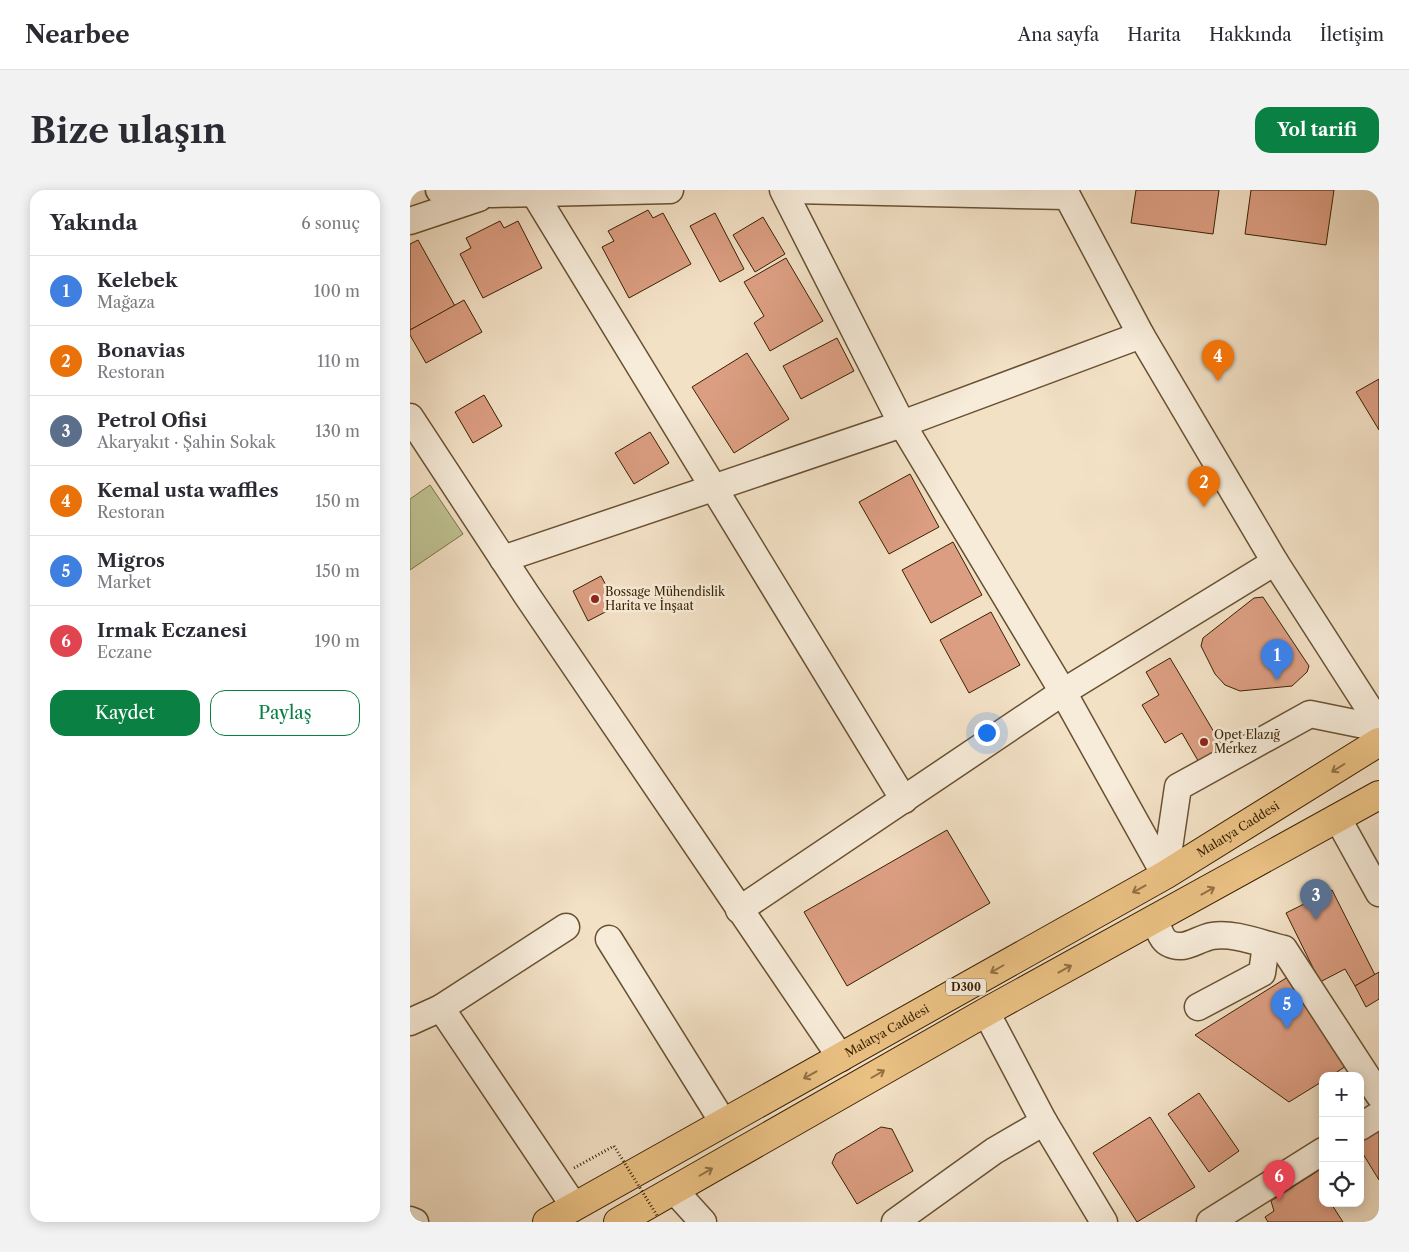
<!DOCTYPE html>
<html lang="tr">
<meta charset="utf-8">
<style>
:root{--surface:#fff;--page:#f2f2f3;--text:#2b2b33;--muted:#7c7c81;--line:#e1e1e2;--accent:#0b8043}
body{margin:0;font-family:"Libre Caslon Text",serif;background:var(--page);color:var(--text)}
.controls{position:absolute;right:15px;bottom:15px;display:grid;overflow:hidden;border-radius:10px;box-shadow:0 2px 12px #0003}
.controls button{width:45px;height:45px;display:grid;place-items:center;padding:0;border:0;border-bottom:1px solid var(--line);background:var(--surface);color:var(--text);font:25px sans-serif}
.you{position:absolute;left:576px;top:542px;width:18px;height:18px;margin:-12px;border:4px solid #fff;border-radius:50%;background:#1a73e8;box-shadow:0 0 0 8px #1a73e833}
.badge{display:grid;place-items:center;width:32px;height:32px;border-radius:50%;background:var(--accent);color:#fff;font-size:16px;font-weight:700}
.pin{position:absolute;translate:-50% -41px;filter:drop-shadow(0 1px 2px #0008)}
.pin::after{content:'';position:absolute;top:26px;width:18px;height:15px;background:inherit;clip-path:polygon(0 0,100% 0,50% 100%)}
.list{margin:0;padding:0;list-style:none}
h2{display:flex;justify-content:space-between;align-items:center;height:65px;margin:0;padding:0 20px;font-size:21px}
h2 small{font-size:16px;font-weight:400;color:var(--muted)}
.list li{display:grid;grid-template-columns:32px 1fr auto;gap:15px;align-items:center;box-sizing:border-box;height:70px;padding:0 20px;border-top:1px solid var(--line)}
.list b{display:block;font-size:19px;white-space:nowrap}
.list p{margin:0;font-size:16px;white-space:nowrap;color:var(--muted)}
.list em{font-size:16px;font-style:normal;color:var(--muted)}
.actions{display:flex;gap:10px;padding:15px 20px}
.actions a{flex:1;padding:11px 0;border:1px solid var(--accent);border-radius:15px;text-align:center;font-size:18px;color:var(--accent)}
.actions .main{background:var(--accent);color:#fff}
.icon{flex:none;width:28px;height:28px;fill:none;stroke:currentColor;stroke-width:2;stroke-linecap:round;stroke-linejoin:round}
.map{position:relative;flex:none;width:969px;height:1032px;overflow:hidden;border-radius:15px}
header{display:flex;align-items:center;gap:30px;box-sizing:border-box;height:70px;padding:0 25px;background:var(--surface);border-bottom:1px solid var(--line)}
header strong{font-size:24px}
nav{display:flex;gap:28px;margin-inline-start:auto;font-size:18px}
.intro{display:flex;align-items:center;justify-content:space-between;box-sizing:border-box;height:120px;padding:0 30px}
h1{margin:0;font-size:35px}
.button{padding:12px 22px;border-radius:15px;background:var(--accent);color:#fff;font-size:18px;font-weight:700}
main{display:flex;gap:30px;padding:0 30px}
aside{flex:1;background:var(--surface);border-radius:15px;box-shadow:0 2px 12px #0003}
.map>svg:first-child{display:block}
.green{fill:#bfc292;stroke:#7c7249}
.building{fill:#dc9e82;stroke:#392100}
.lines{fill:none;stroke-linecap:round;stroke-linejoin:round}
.minor-casing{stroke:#685132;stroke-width:29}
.highway-casing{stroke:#392100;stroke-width:30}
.path{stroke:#392100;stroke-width:3;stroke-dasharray:1 2.5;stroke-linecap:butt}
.minor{stroke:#f7ecda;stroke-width:26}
.highway{stroke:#eac083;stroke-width:28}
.path-bridge{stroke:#392100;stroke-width:3;stroke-dasharray:1 2.5;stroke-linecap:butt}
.oneway{stroke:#927042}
.poi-dot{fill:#8f2418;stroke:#f7ecda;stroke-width:2}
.labels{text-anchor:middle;stroke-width:5;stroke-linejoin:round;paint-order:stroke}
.shield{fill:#f7ecda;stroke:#725e41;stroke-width:1}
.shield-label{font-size:11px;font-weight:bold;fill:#392100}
.poi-label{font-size:12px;fill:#392100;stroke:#f7ecda;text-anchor:start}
.street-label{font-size:12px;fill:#392100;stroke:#f7ecda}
</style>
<header>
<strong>Nearbee</strong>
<nav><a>Ana sayfa</a><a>Harita</a><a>Hakkında</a><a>İletişim</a></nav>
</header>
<div class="intro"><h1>Bize ulaşın</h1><a class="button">Yol tarifi</a></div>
<main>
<aside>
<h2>Yakında<small>6 sonuç</small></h2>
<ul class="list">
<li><span class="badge" style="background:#3f7fe0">1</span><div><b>Kelebek</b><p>Mağaza</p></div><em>100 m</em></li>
<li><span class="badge" style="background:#e8710a">2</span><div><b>Bonavias</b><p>Restoran</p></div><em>110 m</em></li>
<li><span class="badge" style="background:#5c6f8a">3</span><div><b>Petrol Ofisi</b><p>Akaryakıt · Şahin Sokak</p></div><em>130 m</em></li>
<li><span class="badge" style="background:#e8710a">4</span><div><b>Kemal usta waffles</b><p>Restoran</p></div><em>150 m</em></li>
<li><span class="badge" style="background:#3f7fe0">5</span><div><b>Migros</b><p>Market</p></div><em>150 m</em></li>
<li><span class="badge" style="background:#e0444e">6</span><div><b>Irmak Eczanesi</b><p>Eczane</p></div><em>190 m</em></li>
</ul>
<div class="actions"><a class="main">Kaydet</a><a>Paylaş</a></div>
</aside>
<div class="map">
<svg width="969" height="1032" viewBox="0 0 969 1032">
<rect width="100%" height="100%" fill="#f3e1c6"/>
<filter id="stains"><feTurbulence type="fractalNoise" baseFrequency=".004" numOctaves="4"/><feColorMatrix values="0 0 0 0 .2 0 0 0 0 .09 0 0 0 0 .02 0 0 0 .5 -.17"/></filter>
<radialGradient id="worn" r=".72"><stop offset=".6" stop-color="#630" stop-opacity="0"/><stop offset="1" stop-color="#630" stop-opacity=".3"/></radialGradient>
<polygon class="green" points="20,295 53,344 0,380 0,309"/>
<g class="building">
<polygon points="726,0 809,0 803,44 721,33"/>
<polygon points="841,0 924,0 916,55 835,44"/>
<polygon points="238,20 243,28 253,23 281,74 219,108 192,57 204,51 198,41"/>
<polygon points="305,23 334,79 310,92 280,36"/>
<polygon points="353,27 375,64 345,82 323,45"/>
<polygon points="90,31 94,38 108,31 132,78 73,108 50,64 61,58 56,48"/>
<polygon points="8,50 45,116 0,140 0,54"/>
<polygon points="376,68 413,131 360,161 344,133 354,126 334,92"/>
<polygon points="54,110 72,142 16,173 0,145 0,140"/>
<polygon points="427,148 444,181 391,209 373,176"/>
<polygon points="337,163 379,229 324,263 282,197"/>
<polygon points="969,189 969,240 946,202"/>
<polygon points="74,205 92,236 63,253 45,222"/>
<polygon points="240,242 259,273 224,294 205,263"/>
<polygon points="500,284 529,337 479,364 449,312"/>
<polygon points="543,352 572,405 521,433 492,380"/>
<polygon points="191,386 207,416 178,431 163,401"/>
<polygon points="853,407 899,476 897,482 882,496 830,501 815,495 805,484 791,456 793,448 844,408"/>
<polygon points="581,422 610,475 559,503 530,450"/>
<polygon points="760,468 823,574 798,588 772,543 755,553 732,515 749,505 736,482"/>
<polygon points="537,640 580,713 437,796 394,722"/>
<polygon points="922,700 965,785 945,796 935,779 910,792 876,723"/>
<polygon points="969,782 969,809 956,817 945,796"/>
<polygon points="881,785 936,876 921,886 913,886 913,891 879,912 785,845"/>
<polygon points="789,903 829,961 799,982 758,924"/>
<polygon points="740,927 785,997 727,1032 683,963"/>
<polygon points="471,937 482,939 503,981 447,1014 422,973 426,964"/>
<polygon points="969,938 969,990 950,959 950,950"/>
<polygon points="911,979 913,1013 925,1013 922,1015 933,1032 858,1032 855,1027 864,1021 861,1011"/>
</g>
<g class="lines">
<defs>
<g id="minor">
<polyline points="29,0 82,4 260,0"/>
<polyline points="373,0 492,234 653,502 755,685"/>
<polyline points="383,0 657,6"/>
<polyline points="654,0 731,145 865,372 969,534"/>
<polyline points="124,3 494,610"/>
<polyline points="0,31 69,8"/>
<polyline points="0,227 116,404 431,868"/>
<polyline points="93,369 492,234 731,145"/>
<polyline points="928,629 969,703"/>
<polyline points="755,685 768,597 900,524 969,538"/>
<polyline points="329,720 653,502 865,372"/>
<path d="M745 730C748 737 751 749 758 753 774 762 786 749 802 746 824 742 852 754 874 759L969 905"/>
<polyline points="199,749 313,932"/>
<polyline points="788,817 852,783 856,755"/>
<polyline points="31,818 156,737"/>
<polyline points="576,822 634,932 694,1032"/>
<polyline points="0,832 31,818 164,1016"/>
<polyline points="950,937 969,925"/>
<polyline points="264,1000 293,1032"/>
<polyline points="0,1030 5,1032"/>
<polyline points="485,1032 584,961 634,932"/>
<polyline points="800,1032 913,961"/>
</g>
<g id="highway">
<path id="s1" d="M137 1032 755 685 969 552"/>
<polyline points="208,1032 576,822 969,605"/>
</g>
</defs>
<use href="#minor" class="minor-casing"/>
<use href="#highway" class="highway-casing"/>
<polyline class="path" points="164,978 204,956"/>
<use href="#minor" class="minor"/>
<use href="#highway" class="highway"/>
<polyline class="path-bridge" points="204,956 248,1027"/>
</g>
<defs><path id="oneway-shaft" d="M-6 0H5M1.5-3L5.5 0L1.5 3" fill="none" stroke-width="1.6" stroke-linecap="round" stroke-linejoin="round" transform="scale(1.25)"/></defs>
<g class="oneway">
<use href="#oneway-shaft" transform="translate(928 578) rotate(148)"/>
<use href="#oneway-shaft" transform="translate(729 699) rotate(151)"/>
<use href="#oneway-shaft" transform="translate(798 701) rotate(-29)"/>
<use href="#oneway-shaft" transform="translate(587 779) rotate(150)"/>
<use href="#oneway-shaft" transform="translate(655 779) rotate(-29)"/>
<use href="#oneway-shaft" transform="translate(468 884) rotate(-30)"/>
<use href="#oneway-shaft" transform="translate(400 885) rotate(151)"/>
<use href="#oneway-shaft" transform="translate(296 982) rotate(-30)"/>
</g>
<g class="poi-dot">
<circle cx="185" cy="409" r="5"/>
<circle cx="794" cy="552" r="5"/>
</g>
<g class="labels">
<rect class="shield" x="536" y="788.5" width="40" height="17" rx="4"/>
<g class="shield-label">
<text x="556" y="801">D300</text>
</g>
<g class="poi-label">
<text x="195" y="406">Bossage Mühendislik<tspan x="195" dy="14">Harita ve İnşaat</tspan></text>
<text x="804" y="549">Opet Elazığ<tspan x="804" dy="14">Merkez</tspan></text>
</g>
<g class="street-label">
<text dy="4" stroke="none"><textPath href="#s1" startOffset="795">Malatya Caddesi</textPath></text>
<text dy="4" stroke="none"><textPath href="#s1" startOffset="390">Malatya Caddesi</textPath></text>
</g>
</g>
<rect width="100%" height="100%" filter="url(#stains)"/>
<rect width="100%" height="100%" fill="url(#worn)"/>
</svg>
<div class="controls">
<button>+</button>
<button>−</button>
<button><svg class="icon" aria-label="locate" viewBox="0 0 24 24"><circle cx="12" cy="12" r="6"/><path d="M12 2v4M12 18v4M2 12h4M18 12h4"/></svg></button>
</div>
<div class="you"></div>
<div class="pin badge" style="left:867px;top:490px;background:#3f7fe0">1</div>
<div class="pin badge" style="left:794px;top:317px;background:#e8710a">2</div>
<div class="pin badge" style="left:906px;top:730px;background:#5c6f8a">3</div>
<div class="pin badge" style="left:808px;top:191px;background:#e8710a">4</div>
<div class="pin badge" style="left:877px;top:839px;background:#3f7fe0">5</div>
<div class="pin badge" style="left:869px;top:1011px;background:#e0444e">6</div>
</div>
</main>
